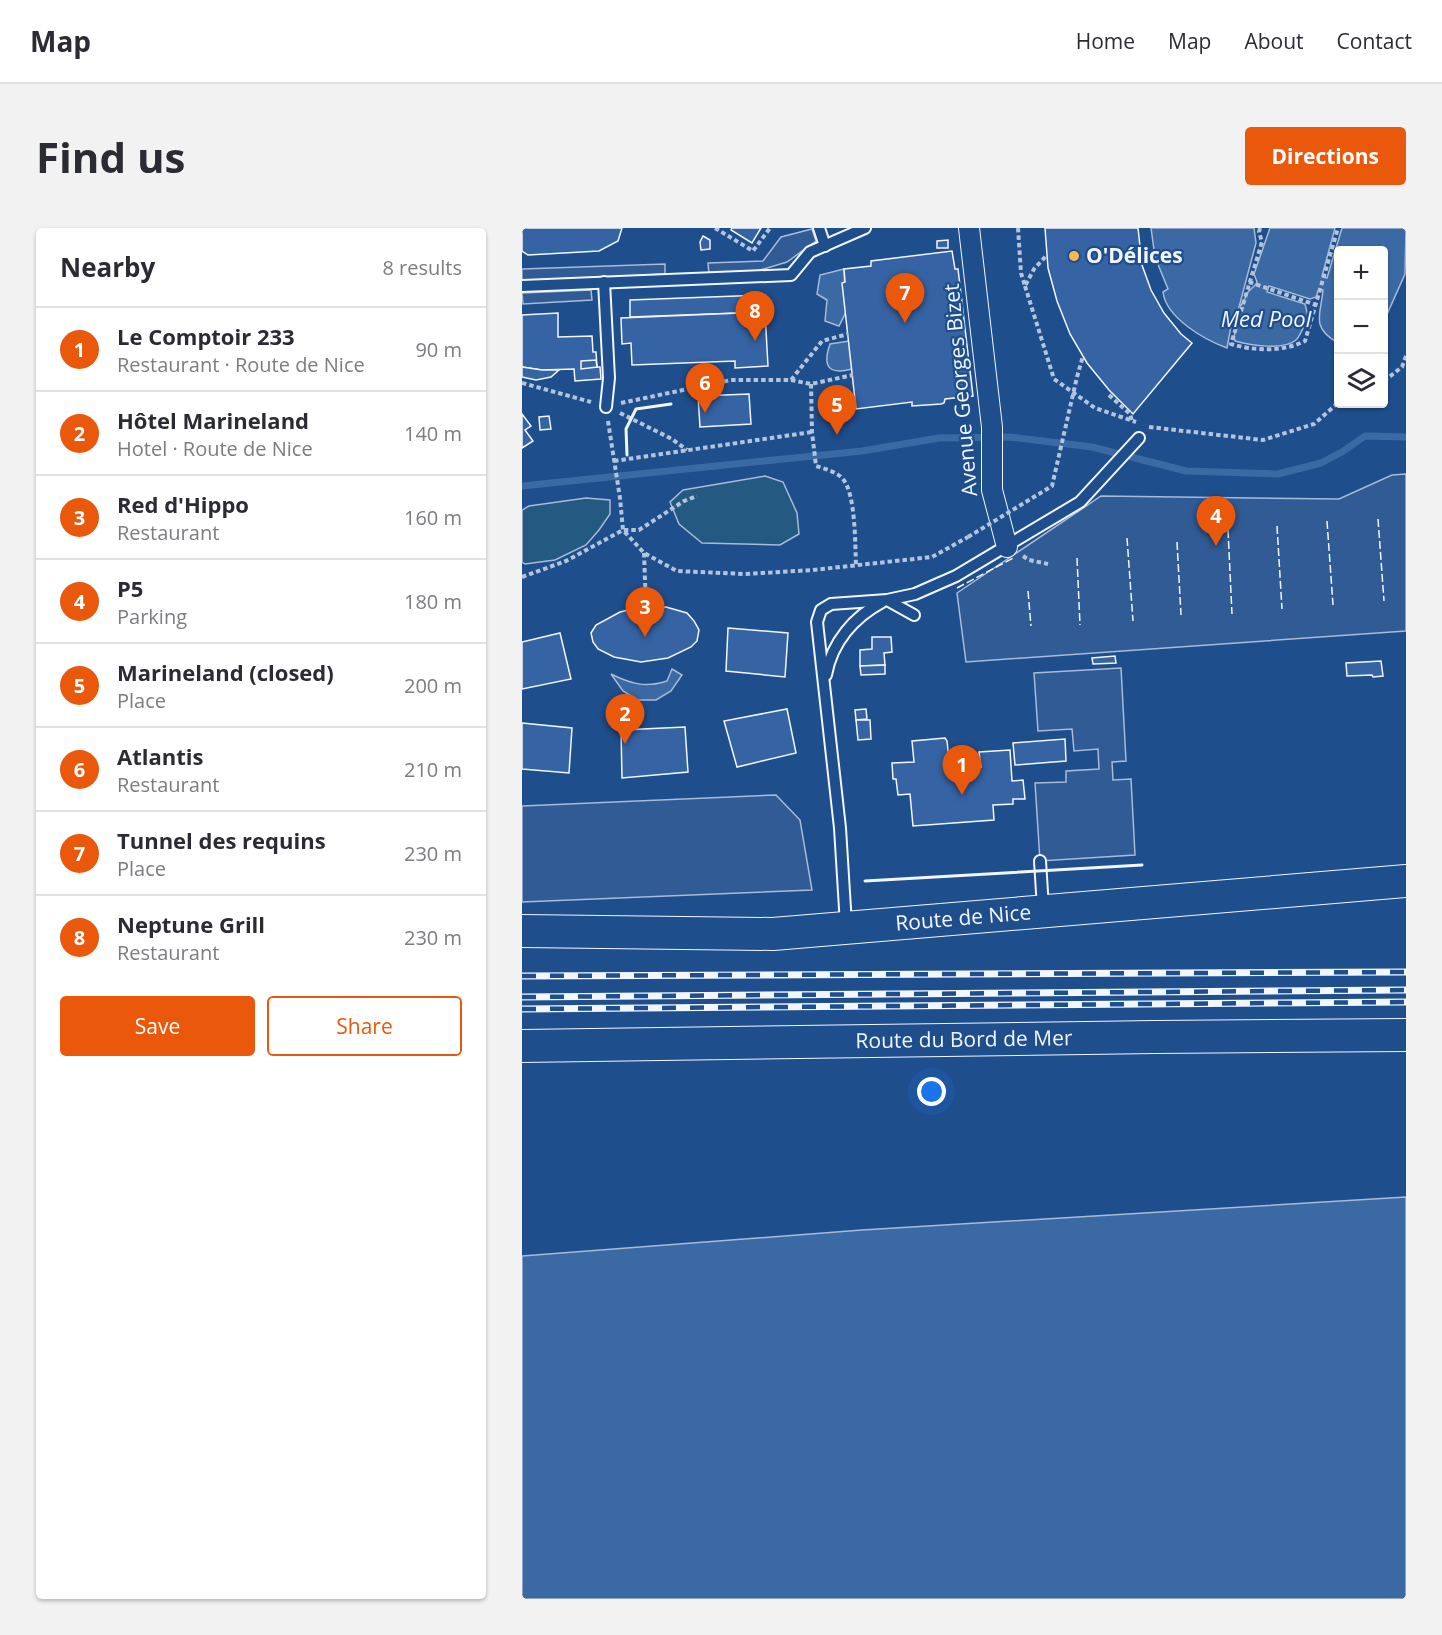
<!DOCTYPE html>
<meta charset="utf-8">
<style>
:root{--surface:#fff;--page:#f2f2f3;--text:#2b2b33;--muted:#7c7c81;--line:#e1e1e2;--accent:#ea580c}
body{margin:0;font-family:"Open Sans",sans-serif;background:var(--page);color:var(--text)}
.controls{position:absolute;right:18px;top:18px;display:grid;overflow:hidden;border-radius:6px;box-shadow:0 2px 4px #0004}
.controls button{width:54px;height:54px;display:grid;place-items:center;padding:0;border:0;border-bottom:2px solid var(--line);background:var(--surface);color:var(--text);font:30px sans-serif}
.you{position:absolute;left:410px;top:864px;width:21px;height:21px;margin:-15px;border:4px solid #fff;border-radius:50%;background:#1a73e8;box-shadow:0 0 0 9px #1a73e833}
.badge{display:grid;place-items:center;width:39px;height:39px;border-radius:50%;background:var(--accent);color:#fff;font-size:20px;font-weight:700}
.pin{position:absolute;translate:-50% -50px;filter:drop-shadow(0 2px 3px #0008)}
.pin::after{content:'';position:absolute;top:32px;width:21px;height:18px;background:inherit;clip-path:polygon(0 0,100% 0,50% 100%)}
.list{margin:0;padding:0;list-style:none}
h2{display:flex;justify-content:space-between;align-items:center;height:78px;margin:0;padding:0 24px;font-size:26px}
h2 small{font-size:20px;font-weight:400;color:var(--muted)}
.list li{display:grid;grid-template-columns:39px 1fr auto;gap:18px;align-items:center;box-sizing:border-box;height:84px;padding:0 24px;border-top:2px solid var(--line)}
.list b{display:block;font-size:22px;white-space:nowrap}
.list p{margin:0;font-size:20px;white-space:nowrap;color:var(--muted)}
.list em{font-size:20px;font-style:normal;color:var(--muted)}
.actions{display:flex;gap:12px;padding:18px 24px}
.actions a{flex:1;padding:14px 0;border:2px solid var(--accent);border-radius:6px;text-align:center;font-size:21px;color:var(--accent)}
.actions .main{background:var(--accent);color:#fff}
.icon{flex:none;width:33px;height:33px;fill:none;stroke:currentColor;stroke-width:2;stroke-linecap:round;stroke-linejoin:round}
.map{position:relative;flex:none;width:884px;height:1371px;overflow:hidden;border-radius:6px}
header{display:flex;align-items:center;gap:36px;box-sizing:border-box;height:84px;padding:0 30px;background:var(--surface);border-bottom:2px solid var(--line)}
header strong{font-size:28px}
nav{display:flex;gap:33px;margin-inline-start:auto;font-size:21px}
.intro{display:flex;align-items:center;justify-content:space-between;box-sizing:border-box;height:144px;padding:0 36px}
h1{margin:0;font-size:42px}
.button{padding:15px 27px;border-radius:6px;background:var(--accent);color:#fff;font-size:21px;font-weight:700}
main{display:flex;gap:36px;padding:0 36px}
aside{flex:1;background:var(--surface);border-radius:6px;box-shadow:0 2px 4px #0004}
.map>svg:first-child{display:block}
.green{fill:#245a82;stroke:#a8bbd7;stroke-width:1.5}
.parking{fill:#305b95;stroke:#a8bbd7;stroke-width:1.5}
.water{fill:#3b69a3;stroke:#a8bbd7;stroke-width:1.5}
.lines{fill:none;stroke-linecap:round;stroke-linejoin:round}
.stream{stroke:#3b69a3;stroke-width:7}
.building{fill:#3563a3;stroke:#f2f6ff;stroke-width:1.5}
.lane-casing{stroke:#f2f6ff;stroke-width:14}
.street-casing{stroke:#f2f6ff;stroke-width:22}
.primary-casing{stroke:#f2f6ff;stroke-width:34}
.path{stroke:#b3c4dc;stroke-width:4;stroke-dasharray:4.5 3;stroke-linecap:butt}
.lane{stroke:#1f4e8c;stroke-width:10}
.street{stroke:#1f4e8c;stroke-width:20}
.primary{stroke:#1f4e8c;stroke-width:32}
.rail-casing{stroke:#f2f6ff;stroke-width:7}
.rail{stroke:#1f4e8c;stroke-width:4.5;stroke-dasharray:14;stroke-linecap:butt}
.path-bridge{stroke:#b3c4dc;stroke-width:4;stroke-dasharray:4.5 3;stroke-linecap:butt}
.fence{stroke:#f2f6ff;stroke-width:1.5;stroke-dasharray:8 3;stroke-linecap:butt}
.wall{stroke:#f2f6ff;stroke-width:3}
.poi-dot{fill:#ffb74d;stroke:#1f4e8c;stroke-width:2}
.labels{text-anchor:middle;stroke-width:4.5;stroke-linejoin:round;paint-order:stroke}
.poi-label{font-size:21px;font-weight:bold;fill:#f2f6ff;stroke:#1f4e8c;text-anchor:start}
.street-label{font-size:21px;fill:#f2f6ff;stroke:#1f4e8c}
.water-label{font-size:22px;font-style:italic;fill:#f2f6ff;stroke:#1f4e8c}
</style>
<header>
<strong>Map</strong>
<nav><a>Home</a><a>Map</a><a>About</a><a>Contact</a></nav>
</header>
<div class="intro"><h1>Find us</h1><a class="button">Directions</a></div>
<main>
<aside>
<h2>Nearby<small>8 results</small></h2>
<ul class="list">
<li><span class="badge">1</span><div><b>Le Comptoir 233</b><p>Restaurant · Route de Nice</p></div><em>90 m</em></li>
<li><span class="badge">2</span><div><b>Hôtel Marineland</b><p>Hotel · Route de Nice</p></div><em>140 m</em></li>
<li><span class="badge">3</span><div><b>Red d'Hippo</b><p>Restaurant</p></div><em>160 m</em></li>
<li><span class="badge">4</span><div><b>P5</b><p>Parking</p></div><em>180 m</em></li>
<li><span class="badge">5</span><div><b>Marineland (closed)</b><p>Place</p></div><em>200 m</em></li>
<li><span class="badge">6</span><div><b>Atlantis</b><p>Restaurant</p></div><em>210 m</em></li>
<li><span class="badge">7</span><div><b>Tunnel des requins</b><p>Place</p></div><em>230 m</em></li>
<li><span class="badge">8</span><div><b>Neptune Grill</b><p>Restaurant</p></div><em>230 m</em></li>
</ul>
<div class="actions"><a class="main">Save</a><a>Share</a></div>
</aside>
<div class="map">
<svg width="884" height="1371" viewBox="0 0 884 1371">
<rect width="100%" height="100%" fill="#1f4e8c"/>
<g class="green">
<polygon points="243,248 261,254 275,285 277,306 258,317 180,315 157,296 148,274 161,262"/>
<polygon points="64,270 88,272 88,286 77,302 64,317 33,332 3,336 0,334 0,282 7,278"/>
</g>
<g class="parking">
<polygon points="290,1 294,13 265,34 235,43 187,46 186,35 241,33 259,9"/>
<polygon points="143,36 143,46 0,53 0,41"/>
<polygon points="69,62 70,72 1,76 0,65"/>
<polygon points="884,246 884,403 444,434 435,365 579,268 817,271 870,247"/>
<polygon points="599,440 604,533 590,534 591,552 609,551 613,627 518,633 513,555 544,554 544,543 577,541 576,521 552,523 550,501 516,503 512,445"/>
<polygon points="254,567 278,592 290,662 0,674 0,578"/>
</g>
<g class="water">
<path d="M629 0H732L734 15 717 79C723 75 722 69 726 64 730 59 732 60 735 54L732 46 748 0H813L800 48 805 50 820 0H884L883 46 862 93V22H816V115C788 99 799 86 801 62L797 61 794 69 788 71 747 58 745 64 783 76 786 88C785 92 777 110 774 112 761 123 728 117 713 113L712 108 717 90 710 93 705 120C683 112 644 90 641 64L646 61 633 29Z"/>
<polygon points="322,41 324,84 317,98 303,93 305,72 295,66 298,47"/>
<path d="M327 113 330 141C307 147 300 139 308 116Z"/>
<path d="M150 441 160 447 149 463 134 472H116L101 463 89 446C109 456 124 460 145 453Z"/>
<polygon points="884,969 884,1371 0,1371 0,1028 340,1002"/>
</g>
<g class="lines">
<polyline class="stream" points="0,258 340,223 417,210 487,209 570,219 664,243 756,246 799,235 820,224 843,208 884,209"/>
</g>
<g class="building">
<polygon points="0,0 100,0 96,13 77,23 6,27 0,23"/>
<polygon points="210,0 239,0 230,15 209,2"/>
<polygon points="523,0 616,0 620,37 629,62 642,85 659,106 670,115 611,186 587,162 565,135 548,106 535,73 526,40"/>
<polygon points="181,8 188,12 188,21 179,22 178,14"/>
<polygon points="426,12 426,20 415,20 415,13"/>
<polygon points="430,23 433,41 436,41 451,168 423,171 422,175 419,176 390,178 390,174 334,181 320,55 323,54 322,41 349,38 349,33"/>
<polygon points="243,67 243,84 108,89 108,72"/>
<polygon points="243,84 246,138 213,140 213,133 110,137 109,115 100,116 99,90"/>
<polygon points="36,85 36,109 70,108 71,124 74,124 75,139 78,139 79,151 53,153 52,141 20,142 0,139 0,87"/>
<polygon points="74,132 75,139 59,141 59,133"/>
<polygon points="0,139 20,142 37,142 29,149 14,152 0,149"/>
<polygon points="227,166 229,196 178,199 176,168"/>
<polygon points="0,186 9,198 3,202 11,213 0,220"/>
<polygon points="27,188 29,201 18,202 17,189"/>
<polygon points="118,379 144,379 165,385 172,393 177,402 175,413 169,419 146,430 119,434 92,429 76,421 71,414 69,405 74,397 98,384"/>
<polygon points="206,400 266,405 263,449 204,443"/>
<polygon points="38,405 49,451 0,461 0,414"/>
<polygon points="350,409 369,409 370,424 362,425 363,437 338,438 338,422 350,421"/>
<polygon points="593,428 594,435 571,436 570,430"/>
<polygon points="859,433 861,448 851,449 850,447 825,448 824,435"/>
<polygon points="363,437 363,446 339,447 338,438"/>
<polygon points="265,481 274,525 215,539 202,493"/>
<polygon points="344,481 345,491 334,492 333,482"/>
<polygon points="334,492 348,492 349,511 336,512"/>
<polygon points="0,495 50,500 47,545 0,541"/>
<polygon points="163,499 166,544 100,550 99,502"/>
<polygon points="423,510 425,513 428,541 459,539 457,524 488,522 490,553 501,552 503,571 491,571 491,576 471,577 472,592 391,598 388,566 376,567 374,551 371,551 370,535 392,534 390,513"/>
<polygon points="543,511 544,533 493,537 491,515"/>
</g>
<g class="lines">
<defs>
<g id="lane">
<polyline points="297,0 303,18"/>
<polyline points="82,54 87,150 84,179"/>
<polyline points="0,58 269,47 288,24 343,0"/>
<polyline points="365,372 392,387"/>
<path d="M304 447C310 414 332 389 360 374"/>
<polyline points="518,633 521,680"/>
<polyline points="324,697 318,600 295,394 299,382 309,376 365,372 393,366 434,348 558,274 617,210"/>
</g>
<polyline id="street" points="447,0 470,199 470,262 485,319"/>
<g id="primary">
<path id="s1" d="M0 703 251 706 884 653"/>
<path id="s2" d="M0 818 633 809 884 807"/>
</g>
</defs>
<use href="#lane" class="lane-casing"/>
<use href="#street" class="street-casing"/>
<use href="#primary" class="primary-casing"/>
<g class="path">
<polyline points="193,0 231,23 248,0"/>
<polyline points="496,0 499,45 503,58 512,41 525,27"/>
<path d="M738 0 737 4 740 14 709 116C732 123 761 124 783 113L816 0"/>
<polyline points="727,54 794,77"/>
<polyline points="503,58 532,151 573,180 614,194"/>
<polyline points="555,149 561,128"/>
<polyline points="269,152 289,156 331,147"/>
<polyline points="862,153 880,139 884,128"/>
<polyline points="0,155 69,174"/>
<path d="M289 156 290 204 294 238C303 241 313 243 320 250 334 264 333 317 334 338"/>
<polyline points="587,167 608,186 610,193"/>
<polyline points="99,175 209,152 269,152 300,113 326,106"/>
<polyline points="98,185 150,211 165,222"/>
<polyline points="86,193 98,270 101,302 122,325 155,343 223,346 291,342 410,329 446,309"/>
<polyline points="627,199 741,212 792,196 816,175"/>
<polyline points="92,233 290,204"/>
<polyline points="122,325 124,379"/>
<polyline points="501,328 507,332 526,336"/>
<polyline points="0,349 44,333 101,302 117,302 162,273 175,268"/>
</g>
<use href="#lane" class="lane"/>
<use href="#street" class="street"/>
<use href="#primary" class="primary"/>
<defs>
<g id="rail">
<polyline points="0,748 884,744"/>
<polyline points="0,769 884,762"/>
<polyline points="0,781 884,774"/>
</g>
</defs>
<use href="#rail" class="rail-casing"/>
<use href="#rail" class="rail"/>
<polyline class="path-bridge" points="446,309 530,258 555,149"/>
<g class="fence">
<polyline points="856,291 862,373"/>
<polyline points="805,293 811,377"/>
<polyline points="755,298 760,381"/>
<polyline points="706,302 710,386"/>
<polyline points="605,310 611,393"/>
<polyline points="655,314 659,387"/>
<polyline points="555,330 558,397"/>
<polyline points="435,360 493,329"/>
<polyline points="506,363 509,398"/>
</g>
<g class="wall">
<polyline points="105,227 104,201 114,181 149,176"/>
<polyline points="343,653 620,637"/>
</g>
</g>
<circle class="poi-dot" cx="552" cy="28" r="6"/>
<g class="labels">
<g class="poi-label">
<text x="564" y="35">O'Délices</text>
</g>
<g class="street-label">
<text transform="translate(439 162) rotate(-95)" y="7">Avenue Georges Bizet</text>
<text dy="7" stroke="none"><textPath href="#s1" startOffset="442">Route de Nice</textPath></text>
<text dy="7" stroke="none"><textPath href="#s2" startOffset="442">Route du Bord de Mer</textPath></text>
</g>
<g class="water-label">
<text x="744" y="99">Med Pool</text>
</g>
</g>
</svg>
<div class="controls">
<button>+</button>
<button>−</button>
<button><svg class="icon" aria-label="layers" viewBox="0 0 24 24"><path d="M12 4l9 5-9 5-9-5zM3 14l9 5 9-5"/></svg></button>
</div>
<div class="you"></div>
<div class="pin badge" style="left:440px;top:567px">1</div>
<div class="pin badge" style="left:103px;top:516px">2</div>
<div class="pin badge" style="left:123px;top:409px">3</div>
<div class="pin badge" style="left:694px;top:318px">4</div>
<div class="pin badge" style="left:315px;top:207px">5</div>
<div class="pin badge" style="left:183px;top:185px">6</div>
<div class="pin badge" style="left:383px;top:95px">7</div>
<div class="pin badge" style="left:233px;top:113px">8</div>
</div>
</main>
